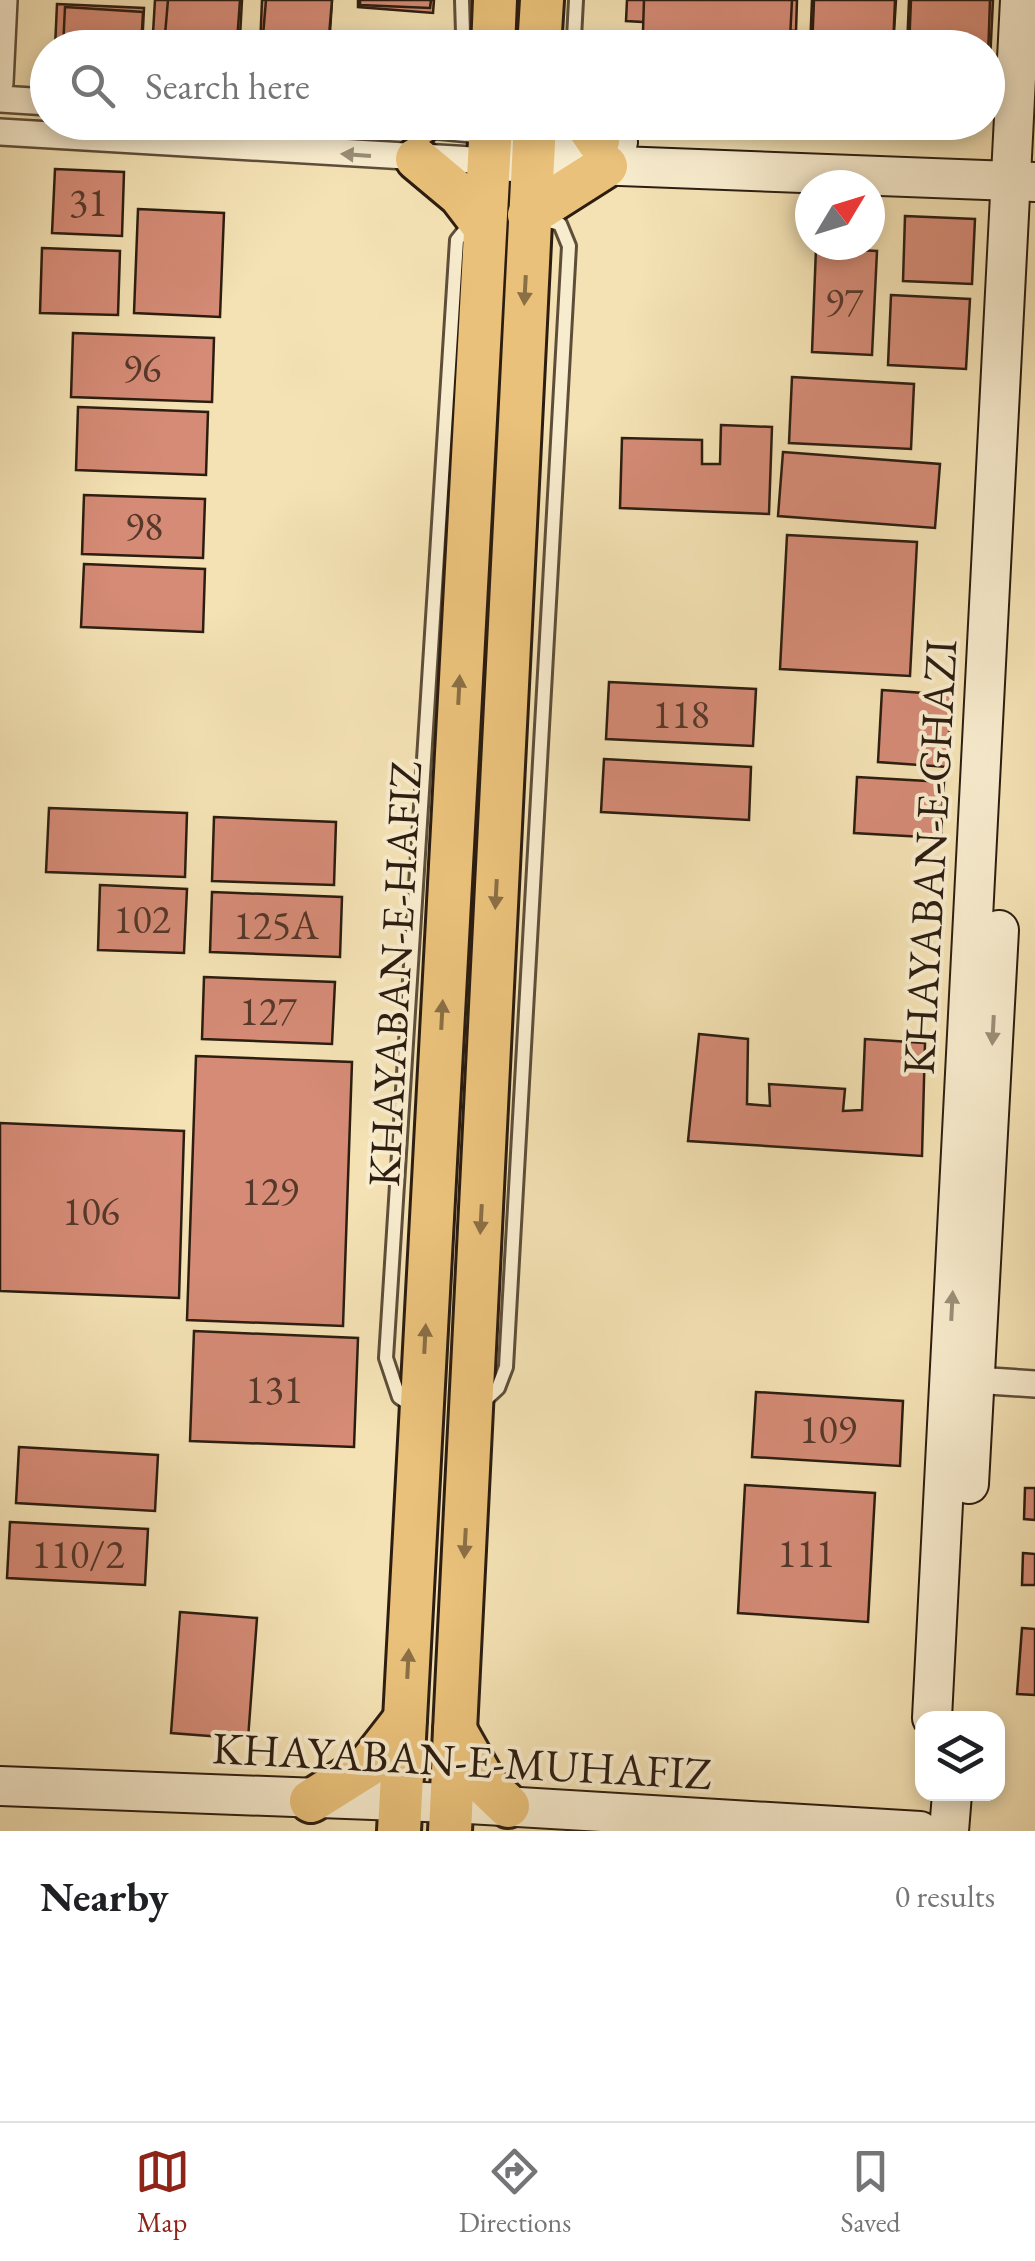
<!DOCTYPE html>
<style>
:root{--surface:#fff;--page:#f2f2f2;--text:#202124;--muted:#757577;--line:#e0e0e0;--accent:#8f2418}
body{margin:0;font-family:"EB Garamond",serif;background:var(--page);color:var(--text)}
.controls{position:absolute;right:30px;bottom:30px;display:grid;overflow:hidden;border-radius:20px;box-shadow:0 5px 15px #0003}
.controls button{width:90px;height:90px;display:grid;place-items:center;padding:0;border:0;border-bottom:2px solid var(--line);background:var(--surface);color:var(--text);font:50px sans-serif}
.compass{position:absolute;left:795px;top:170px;width:90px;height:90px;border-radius:50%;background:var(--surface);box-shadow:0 5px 15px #0003;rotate:52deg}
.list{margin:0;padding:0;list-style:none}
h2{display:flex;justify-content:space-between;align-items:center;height:130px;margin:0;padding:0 40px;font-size:42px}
h2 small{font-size:32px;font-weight:400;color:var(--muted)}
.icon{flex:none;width:55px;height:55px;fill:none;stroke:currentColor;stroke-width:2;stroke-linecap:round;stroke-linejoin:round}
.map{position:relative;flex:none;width:1035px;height:1831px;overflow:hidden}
.search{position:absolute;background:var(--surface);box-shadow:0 5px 15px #0003;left:30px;right:30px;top:30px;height:110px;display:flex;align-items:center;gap:25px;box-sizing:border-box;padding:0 35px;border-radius:55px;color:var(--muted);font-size:38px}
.sheet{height:290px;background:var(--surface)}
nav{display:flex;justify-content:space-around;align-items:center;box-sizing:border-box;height:140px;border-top:2px solid var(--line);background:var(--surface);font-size:28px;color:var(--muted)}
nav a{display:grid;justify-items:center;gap:5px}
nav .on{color:var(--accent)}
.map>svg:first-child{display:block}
.building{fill:#d58b76;stroke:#2c1d10;stroke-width:2.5}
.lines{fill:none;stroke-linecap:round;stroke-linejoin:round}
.lane-casing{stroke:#5e4e39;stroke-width:18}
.street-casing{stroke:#5e4e39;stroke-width:30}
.secondary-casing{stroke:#2c1d10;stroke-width:42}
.primary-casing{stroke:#2c1d10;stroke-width:48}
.lane{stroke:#f8ecce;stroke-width:12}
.street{stroke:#f8ecce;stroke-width:25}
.secondary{stroke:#f8ecce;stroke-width:38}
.primary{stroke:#eac17a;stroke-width:42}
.oneway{fill:#9c8f78}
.oneway2{fill:#8b6f45}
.labels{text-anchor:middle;stroke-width:8;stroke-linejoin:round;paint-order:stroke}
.number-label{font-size:40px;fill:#56382a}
.street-label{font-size:45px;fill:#2c1d10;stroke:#f8ecce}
</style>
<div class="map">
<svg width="1035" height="1831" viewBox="0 0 1035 1831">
<rect width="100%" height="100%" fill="#f4e2b4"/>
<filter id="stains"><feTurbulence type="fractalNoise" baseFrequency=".002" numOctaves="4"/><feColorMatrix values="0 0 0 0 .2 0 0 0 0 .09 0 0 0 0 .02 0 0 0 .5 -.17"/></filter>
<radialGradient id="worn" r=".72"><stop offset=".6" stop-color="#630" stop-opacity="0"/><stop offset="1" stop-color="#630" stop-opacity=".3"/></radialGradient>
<g class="building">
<polygon points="155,0 242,0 240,37 153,33"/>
<polygon points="168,0 240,0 237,42 165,35"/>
<polygon points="262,0 332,0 329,48 260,48"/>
<polygon points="266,0 332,0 328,48 262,48"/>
<polygon points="358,0 434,0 433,13 358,7"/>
<polygon points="360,0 431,0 430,8 360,5"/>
<polygon points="627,0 797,0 796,31 626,21"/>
<polygon points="644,0 792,0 790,39 643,31"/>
<polygon points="812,0 896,0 893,48 810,48"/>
<polygon points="814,0 895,0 893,48 812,48"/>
<polygon points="909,0 993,0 988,102 988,48 907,48"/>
<polygon points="911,0 990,0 988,58 988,48 909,48"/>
<polygon points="57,4 144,8 142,48 55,48"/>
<polygon points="65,7 143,12 141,48 63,48"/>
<polygon points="55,169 124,172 122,236 52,233"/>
<polygon points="138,209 224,213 220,317 134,313"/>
<polygon points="905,216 975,219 972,284 903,281"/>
<polygon points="42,248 120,251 118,315 40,313"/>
<polygon points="816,248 877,251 872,355 812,352"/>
<polygon points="891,295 970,299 966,369 888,365"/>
<polygon points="73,333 214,338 212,402 71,397"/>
<polygon points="792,377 914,384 911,449 789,443"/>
<polygon points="78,407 208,412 206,475 76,470"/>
<polygon points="721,425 772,427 769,514 620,508 622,438 702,440 702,464 720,464"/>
<polygon points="783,452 940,464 935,528 778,516"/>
<polygon points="84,495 205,499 203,558 82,554"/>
<polygon points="787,535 917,542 910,676 780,669"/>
<polygon points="84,564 205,569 203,632 81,627"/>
<polygon points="609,682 756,689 753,746 606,739"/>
<polygon points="882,690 952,695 947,767 878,762"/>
<polygon points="604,759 751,767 749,820 601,812"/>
<polygon points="857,777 944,782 941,838 854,833"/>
<polygon points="49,808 187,813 185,877 46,872"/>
<polygon points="214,817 336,822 334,885 212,881"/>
<polygon points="100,885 187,889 184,953 98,950"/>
<polygon points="212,892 342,897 340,957 210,952"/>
<polygon points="204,977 335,982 332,1044 202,1039"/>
<polygon points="699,1034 748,1039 747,1104 770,1106 769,1084 845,1089 843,1111 862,1110 865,1039 925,1043 922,1156 688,1141"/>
<polygon points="196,1056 352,1062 343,1326 187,1320"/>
<polygon points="0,1123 184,1131 179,1298 0,1291"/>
<polygon points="194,1331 358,1338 354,1447 190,1441"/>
<polygon points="756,1392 903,1401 900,1466 752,1457"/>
<polygon points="19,1447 158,1455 155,1511 16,1503"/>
<polygon points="745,1485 875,1493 868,1622 738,1613"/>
<polygon points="1025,1488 1035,1488 1035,1520 1024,1519"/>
<polygon points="10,1522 148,1529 145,1585 7,1578"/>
<polygon points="1023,1553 1035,1554 1035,1585 1022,1585"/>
<polygon points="180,1612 257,1618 248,1739 171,1733"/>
<polygon points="1022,1628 1035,1629 1035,1695 1017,1694"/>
</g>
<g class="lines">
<defs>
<g id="lane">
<polyline points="462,0 463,33 474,48"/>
<polyline points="569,48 574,38 576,0"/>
<polyline points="483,1402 498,1388 506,1367 569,246 560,224 541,219"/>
<polyline points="415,1408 399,1397 386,1358 457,240 465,230 475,227"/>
</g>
<g id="street">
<polyline points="0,83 4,0"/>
<polyline points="0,99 48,102"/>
<polyline points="409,123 491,131"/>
<polyline points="0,132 489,161"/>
<polyline points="959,1379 1035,1384"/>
</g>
<g id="secondary">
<polyline points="503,132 618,142"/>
<polyline points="489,161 1035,182"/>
<polyline points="969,1484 999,930"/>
<polyline points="932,1718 1020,0"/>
<polyline points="0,1786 451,1803 920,1831"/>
<polyline points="949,1831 952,1794"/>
</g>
<g id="primary">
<polyline points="493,48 495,0"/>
<polyline points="539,48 542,0"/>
<polyline points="585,122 598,141"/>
<polyline points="420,123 421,122"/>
<polyline points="417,159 460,195 483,225"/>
<polyline points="529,215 606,166"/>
<polyline points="455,1730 486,1785 508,1806"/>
<polyline points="311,1801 370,1764 405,1719"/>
<polyline points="399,1831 491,122"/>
<polyline points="450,1831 535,122"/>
</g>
</defs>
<use href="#lane" class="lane-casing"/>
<use href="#street" class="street-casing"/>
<use href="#secondary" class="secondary-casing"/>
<use href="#primary" class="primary-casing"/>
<use href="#lane" class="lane"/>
<use href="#street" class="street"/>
<use href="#secondary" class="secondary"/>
<use href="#primary" class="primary"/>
</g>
<defs><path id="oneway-solid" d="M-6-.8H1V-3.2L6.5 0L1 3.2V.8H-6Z" transform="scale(2.5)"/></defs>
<g class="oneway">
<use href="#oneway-solid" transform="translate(356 155) rotate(-176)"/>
<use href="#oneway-solid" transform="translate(993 1030) rotate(93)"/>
<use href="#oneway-solid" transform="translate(952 1306) rotate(-87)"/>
</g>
<g class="oneway2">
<use href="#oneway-solid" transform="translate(525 290) rotate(93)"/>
<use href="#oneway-solid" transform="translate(459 690) rotate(-87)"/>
<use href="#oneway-solid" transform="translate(496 894) rotate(93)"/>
<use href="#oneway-solid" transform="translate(442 1015) rotate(-87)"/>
<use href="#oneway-solid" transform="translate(481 1219) rotate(93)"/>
<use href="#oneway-solid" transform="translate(425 1339) rotate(-87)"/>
<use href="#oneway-solid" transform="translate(465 1543) rotate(93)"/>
<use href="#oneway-solid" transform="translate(408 1664) rotate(-87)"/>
</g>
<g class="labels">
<g class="number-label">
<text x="88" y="216">31</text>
<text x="844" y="316">97</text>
<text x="142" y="382">96</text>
<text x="144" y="540">98</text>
<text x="681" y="728">118</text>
<text x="142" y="933">102</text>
<text x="276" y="939">125A</text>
<text x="268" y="1025">127</text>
<text x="270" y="1205">129</text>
<text x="91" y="1225">106</text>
<text x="274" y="1403">131</text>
<text x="828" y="1443">109</text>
<text x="806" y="1567">111</text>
<text x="78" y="1568">110/2</text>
</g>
<g class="street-label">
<text transform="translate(929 857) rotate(-87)" y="16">KHAYABAN-E-GHAZI</text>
<text transform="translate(394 974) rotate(-87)" y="16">KHAYABAN-E-HAFIZ</text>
<text transform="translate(462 1760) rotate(3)" y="16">KHAYABAN-E-MUHAFIZ</text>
</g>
</g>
<rect width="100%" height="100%" filter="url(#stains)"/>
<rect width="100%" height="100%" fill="url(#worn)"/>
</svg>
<div class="controls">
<button><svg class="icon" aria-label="layers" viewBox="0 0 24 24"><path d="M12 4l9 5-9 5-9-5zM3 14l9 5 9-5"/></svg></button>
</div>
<svg class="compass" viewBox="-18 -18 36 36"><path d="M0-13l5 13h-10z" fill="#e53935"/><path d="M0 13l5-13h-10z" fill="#757577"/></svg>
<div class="search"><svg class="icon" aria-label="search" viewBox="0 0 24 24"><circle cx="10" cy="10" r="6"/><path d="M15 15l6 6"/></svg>Search here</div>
</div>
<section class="sheet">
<h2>Nearby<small>0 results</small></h2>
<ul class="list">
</ul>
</section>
<nav>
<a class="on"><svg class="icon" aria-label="map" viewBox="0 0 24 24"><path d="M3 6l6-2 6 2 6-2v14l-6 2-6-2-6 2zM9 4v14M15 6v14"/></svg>Map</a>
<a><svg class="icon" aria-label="directions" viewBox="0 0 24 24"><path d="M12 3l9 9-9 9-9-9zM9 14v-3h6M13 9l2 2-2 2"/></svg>Directions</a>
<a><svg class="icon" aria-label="saved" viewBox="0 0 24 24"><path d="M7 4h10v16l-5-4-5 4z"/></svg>Saved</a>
</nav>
